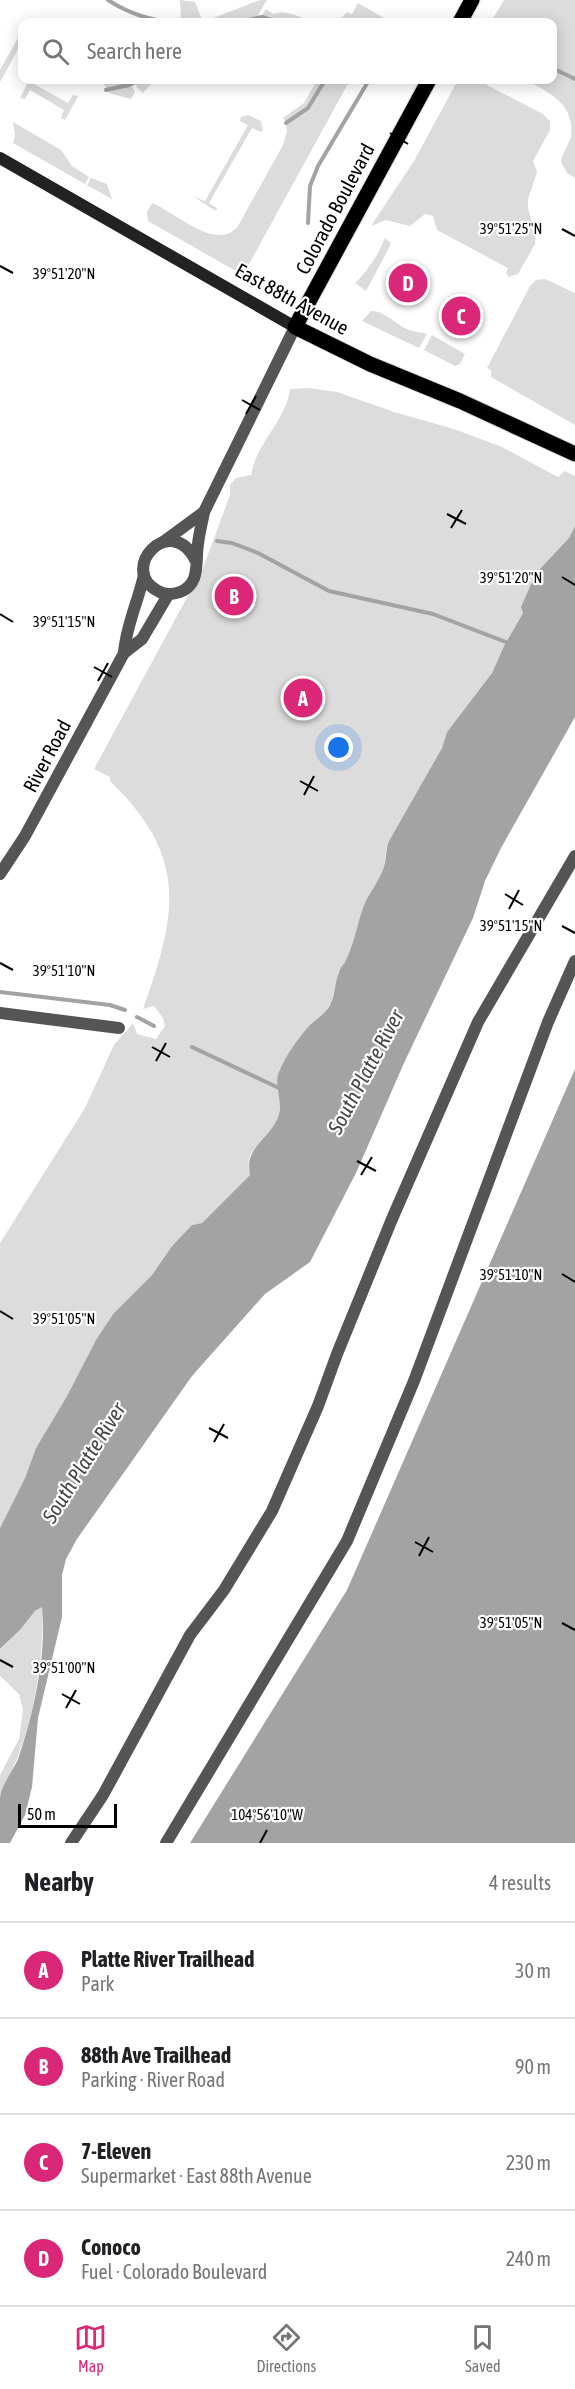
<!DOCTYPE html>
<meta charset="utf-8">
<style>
:root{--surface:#fff;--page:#f6f6f6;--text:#202124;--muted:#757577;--line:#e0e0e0;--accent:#db2777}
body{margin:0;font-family:"Asap Condensed",sans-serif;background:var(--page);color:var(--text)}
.scale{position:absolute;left:18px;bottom:15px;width:99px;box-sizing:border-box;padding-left:6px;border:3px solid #000;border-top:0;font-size:16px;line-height:21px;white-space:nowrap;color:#000;-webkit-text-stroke:4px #fff;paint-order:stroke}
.you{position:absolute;left:339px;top:748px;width:21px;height:21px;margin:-15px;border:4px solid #fff;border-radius:50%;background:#1a73e8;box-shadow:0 0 0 9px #1a73e833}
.badge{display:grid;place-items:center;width:39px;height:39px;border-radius:50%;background:var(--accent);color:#fff;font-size:20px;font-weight:700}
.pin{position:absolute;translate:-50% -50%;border:3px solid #fff;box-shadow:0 2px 6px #0006}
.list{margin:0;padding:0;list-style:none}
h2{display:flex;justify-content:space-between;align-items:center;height:78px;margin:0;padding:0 24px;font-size:26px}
h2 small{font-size:20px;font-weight:400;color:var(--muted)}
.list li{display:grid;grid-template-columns:39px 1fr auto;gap:18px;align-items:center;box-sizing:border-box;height:96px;padding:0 24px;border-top:2px solid var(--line)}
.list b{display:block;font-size:22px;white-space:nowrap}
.list p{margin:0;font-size:20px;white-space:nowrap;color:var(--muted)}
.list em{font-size:20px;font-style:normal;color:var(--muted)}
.icon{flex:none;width:33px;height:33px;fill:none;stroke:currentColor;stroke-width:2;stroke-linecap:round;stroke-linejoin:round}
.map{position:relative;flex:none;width:575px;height:1843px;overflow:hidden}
.search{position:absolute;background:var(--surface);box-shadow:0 3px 15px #0003;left:18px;right:18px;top:18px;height:66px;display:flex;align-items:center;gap:15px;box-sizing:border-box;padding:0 21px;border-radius:12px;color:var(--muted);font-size:22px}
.sheet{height:462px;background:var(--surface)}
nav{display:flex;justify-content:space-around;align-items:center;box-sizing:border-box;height:84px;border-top:2px solid var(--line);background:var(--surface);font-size:16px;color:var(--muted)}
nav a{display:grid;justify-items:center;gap:3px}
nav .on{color:var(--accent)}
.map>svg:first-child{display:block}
.green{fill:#dcdcdc}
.water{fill:#a3a3a3}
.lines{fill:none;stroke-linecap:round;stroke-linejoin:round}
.stream{stroke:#a3a3a3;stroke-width:4}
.primary-casing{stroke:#dbdbdb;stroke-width:17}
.minor{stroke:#555;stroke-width:12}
.secondary{stroke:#222;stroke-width:12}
.primary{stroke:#000;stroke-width:15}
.ticks{fill:none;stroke:#000;stroke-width:2}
.labels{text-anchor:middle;stroke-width:4.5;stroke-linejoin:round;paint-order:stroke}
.street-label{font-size:20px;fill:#000;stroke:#fff}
.water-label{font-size:21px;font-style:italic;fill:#444;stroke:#fff}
.ticks-label{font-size:15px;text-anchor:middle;fill:#000;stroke:#fff;stroke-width:4.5;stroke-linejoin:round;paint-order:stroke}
</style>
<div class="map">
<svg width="575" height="1843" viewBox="0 0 575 1843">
<rect width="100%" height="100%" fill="#fff"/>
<g class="green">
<polygon points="180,0 195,2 203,22 260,0 267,0 254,22 181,22"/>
<path d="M504 0H575V178L567 173 561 162C562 153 569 145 571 136 575 103 548 92 525 80H552V22H491Z"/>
<polygon points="358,3 384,18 381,22 337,22 347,12 352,14"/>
<path d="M266 9 273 14C285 10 297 15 309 22H282L269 16H262Z"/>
<polygon points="22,31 22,42 0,82 0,70"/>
<polygon points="29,80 36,80 34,84 68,103 73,95 78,96 65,120 61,118 64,110 30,90 25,99 20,98"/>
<polygon points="99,80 118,80 124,83 129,80 135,92 131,99 109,93 103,82"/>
<polygon points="133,80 155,80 143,93 138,89"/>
<path d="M317 80H324C315 97 305 116 285 121L283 118 304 103Z"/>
<path d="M327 80H350L243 275 148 221 147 212 152 203C176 212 216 253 238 226L283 145 287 131 286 124 307 111Z"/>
<polygon points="458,80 477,80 543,114 550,121 550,130 533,161 537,172 528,199 528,208 536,235 535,244 518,274 507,277 508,275 506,273 508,268 437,230 433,216 425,214 410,226 386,220 371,226 414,161"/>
<polygon points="248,115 261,121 263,130 261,132 252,128 209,203 217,208 216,211 194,197 205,201 248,125 240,121 241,117"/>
<polygon points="13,122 61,150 72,166 89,177 85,184 13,143 15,136"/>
<polygon points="91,178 107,184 112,199 87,185"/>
<path d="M384 238 390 242V246L366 291 355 283C363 277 384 247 384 238Z"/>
<polygon points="545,279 575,293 575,425 491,377 491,370 487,368 530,286 536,280"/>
<path d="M371 311C383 310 397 325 407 329 413 332 420 332 427 334L419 348 362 321Z"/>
<polygon points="432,335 465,354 460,364 455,366 424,350"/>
<path d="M308 388 337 392 394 412 454 429 502 447 558 477 565 471 575 476V526L569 538 536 573 523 613 504 646 492 673 447 732 442 748 389 841 386 849 385 866 375 888 364 907 354 941 347 960 339 970 331 1003 324 1014 311 1024 276 1086C281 1101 282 1118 271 1131 259 1148 244 1149 250 1175L202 1223 192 1225 172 1246 152 1275 113 1314 96 1340 67 1396 36 1448 25 1478 0 1528V1243L85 1108 114 1045 133 1023 137 1034 156 1039 165 1026 163 1018 154 1006 143 1009C177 914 189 857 110 781V777L94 769 203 568 230 495V485L236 478 251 475C256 443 286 421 290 389Z"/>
<path d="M43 1606C43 1672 32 1736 0 1795V1775L19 1739 23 1710 19 1694 0 1676V1650L20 1630 35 1611Z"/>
</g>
<g class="water">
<path d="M575 526V717L501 848 485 881 473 918 404 1063 356 1173 310 1262 265 1294 192 1376 77 1539 66 1559 62 1575V1617L38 1718 32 1787 25 1815 10 1843H0C0 1828 0 1812 0 1797 2 1783 15 1769 19 1756 34 1712 47 1652 42 1607L35 1611 20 1630 0 1649V1528L25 1478 36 1448 67 1396 96 1340 113 1314 152 1275 172 1246 192 1225 202 1223 250 1175C244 1146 269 1141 278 1117 284 1102 273 1087 279 1072 286 1055 297 1040 309 1026 317 1018 326 1014 331 1003 335 993 335 982 339 972 340 967 344 965 346 960 354 944 357 925 363 908 368 894 379 882 384 867 387 859 385 850 389 841L442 748 447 732 492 673 504 646 523 613 521 607 536 573 569 538Z"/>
<polygon points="575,1069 575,1843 190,1843 347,1590"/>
</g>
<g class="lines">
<g class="stream">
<path d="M108 0C128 13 148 20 172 22"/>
<polyline points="241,22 262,17 280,22"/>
<polyline points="552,68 575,79"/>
<polyline points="106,90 129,85 140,80"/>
<polyline points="286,123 308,108 325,80"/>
<polyline points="308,223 310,186 318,166 369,80"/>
<polyline points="217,541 232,543 258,553 329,591 433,614 511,644"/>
<polyline points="0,992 110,1005 125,1010"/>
<polyline points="137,1017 154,1026"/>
<polyline points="192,1047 281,1089"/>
</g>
<defs>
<g id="primary">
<polyline points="460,22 472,0"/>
<polyline points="429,80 295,327 370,364 460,401 575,454"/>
</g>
</defs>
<use href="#primary" class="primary-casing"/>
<g class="minor">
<polyline points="163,542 204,512"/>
<path d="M196 561C171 510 117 570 158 591 165 595 172 595 180 592 201 584 195 562 198 544 199 534 202 523 204 512L295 327"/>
<polyline points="124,653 142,639 168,595"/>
<path d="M0 874 25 836 124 653C126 626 138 602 144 575"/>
<polyline points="0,1013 119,1028"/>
<polyline points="71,1843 103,1795 190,1635 224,1590 272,1511 318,1406 337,1354 392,1219 478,1022 575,856"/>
<polyline points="166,1843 347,1541 414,1381 548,1022 575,961"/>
</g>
<polyline class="secondary" points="0,158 295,327"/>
<use href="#primary" class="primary"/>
</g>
<path class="ticks" d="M390 133 408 144M394 148 404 129M562 229 575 236M0 266 13 273M242 400 260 410M246 414 256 396M447 514 466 524M451 528 462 510M562 577 575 585M0 614 13 622M94 667 112 677M98 681 108 663M300 781 318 791M304 795 314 776M505 894 523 905M509 909 519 890M562 926 575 933M0 963 13 970M152 1047 170 1057M156 1061 166 1043M357 1161 376 1171M361 1175 372 1157M562 1274 575 1282M0 1311 13 1319M209 1428 228 1438M214 1442 224 1424M415 1542 433 1552M419 1556 429 1537M562 1623 575 1630M0 1660 13 1667M62 1694 80 1704M66 1708 76 1690M260 1843 267 1830"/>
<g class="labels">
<g class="street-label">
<text transform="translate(335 209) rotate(-62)" y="7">Colorado Boulevard</text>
<text transform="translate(292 299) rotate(29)" y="7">East 88th Avenue</text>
<text transform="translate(47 756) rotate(-62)" y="7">River Road</text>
</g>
<g class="water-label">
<text transform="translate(366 1072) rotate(-62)" y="7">South Platte River</text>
<text transform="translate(84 1463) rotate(-58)" y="7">South Platte River</text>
</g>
</g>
<g class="ticks-label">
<text x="511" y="234">39°51'25"N</text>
<text x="64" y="279">39°51'20"N</text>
<text x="511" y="583">39°51'20"N</text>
<text x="64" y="627">39°51'15"N</text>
<text x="511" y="931">39°51'15"N</text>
<text x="64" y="976">39°51'10"N</text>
<text x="511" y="1280">39°51'10"N</text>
<text x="64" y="1324">39°51'05"N</text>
<text x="511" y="1628">39°51'05"N</text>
<text x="64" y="1673">39°51'00"N</text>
<text x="267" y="1820">104°56'10"W</text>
</g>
</svg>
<div class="scale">50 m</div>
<div class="you"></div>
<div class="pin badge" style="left:303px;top:698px">A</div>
<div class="pin badge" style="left:234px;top:596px">B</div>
<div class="pin badge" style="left:461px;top:316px">C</div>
<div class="pin badge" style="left:408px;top:283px">D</div>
<div class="search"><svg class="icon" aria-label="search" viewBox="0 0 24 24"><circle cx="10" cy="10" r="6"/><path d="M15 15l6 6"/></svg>Search here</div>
</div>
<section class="sheet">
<h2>Nearby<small>4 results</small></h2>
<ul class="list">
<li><span class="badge">A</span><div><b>Platte River Trailhead</b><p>Park</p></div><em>30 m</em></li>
<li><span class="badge">B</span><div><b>88th Ave Trailhead</b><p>Parking · River Road</p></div><em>90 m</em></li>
<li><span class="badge">C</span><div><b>7-Eleven</b><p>Supermarket · East 88th Avenue</p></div><em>230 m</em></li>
<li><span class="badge">D</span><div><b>Conoco</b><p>Fuel · Colorado Boulevard</p></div><em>240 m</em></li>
</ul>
</section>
<nav>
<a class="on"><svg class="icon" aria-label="map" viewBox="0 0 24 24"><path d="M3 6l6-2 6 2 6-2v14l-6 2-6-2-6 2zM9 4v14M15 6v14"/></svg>Map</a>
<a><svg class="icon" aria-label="directions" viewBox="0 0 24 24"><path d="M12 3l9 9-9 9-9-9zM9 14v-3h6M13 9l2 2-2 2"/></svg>Directions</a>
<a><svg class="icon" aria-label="saved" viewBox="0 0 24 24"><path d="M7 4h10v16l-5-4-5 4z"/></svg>Saved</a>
</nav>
